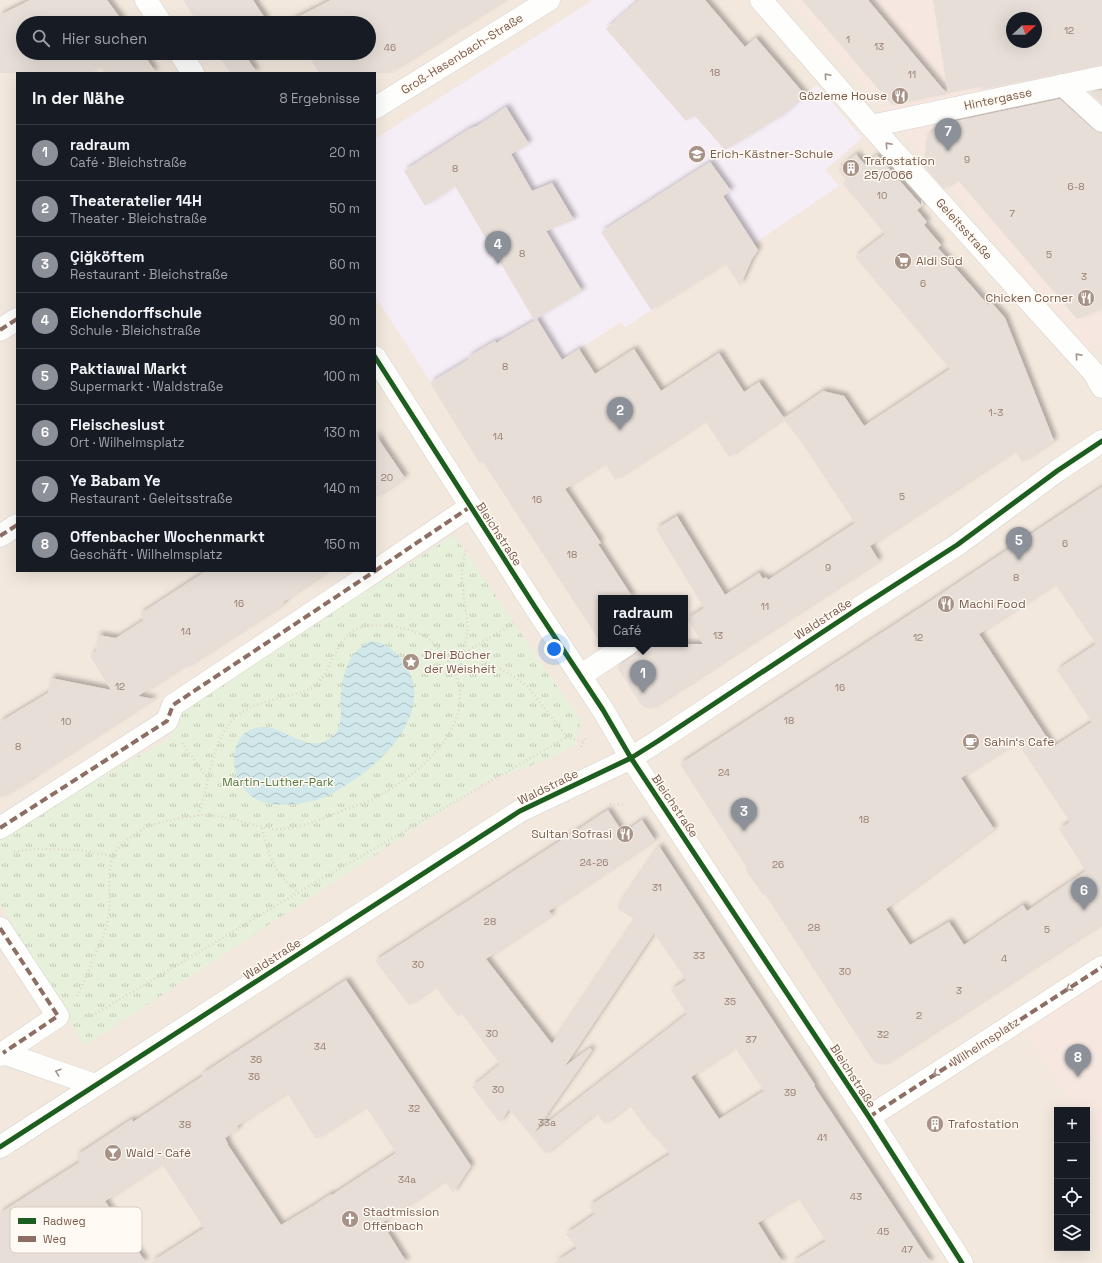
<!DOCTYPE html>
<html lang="de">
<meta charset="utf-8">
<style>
:root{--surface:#171b24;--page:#20242c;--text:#f1f3f6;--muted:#9ea1a6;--line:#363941;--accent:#8c9099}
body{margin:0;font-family:"Space Grotesk",sans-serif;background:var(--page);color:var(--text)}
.controls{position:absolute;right:12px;bottom:12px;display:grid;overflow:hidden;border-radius:0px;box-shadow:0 4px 16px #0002}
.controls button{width:36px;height:36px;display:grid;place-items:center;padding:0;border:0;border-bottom:1px solid var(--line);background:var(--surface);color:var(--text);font:20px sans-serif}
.compass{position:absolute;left:1006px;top:12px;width:36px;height:36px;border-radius:50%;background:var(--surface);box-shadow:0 4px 16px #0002;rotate:69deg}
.you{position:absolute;left:554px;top:649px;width:14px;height:14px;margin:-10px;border:3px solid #fff;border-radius:50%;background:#1a73e8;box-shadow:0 0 0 6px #1a73e833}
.badge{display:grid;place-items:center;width:26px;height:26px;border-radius:50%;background:var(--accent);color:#fff;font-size:13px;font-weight:700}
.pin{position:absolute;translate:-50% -33px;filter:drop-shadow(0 1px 2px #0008)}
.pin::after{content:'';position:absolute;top:21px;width:14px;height:12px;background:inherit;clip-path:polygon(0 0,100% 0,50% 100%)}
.popup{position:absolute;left:598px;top:595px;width:90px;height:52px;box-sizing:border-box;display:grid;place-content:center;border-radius:0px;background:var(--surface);filter:drop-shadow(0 1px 3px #0005);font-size:13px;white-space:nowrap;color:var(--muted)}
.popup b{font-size:15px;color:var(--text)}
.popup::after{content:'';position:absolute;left:50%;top:100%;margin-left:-8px;border:8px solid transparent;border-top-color:var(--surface)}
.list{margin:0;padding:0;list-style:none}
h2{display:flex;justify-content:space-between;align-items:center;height:52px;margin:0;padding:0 16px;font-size:17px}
h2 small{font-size:13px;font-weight:400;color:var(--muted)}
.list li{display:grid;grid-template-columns:26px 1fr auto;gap:12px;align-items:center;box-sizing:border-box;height:56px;padding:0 16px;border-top:1px solid var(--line)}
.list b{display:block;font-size:15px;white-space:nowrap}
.list p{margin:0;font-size:13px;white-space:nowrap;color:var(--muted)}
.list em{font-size:13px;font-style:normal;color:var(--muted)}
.icon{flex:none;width:22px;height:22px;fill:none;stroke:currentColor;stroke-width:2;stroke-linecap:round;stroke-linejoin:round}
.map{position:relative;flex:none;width:1102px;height:1263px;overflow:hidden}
.search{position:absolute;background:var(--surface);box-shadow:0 4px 16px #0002;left:16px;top:16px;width:360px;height:44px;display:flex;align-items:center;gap:10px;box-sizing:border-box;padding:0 14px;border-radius:22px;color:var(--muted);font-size:15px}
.panel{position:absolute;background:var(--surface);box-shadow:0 4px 16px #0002;left:16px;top:72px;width:360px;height:500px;border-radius:0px}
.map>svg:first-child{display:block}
.residential{fill:#f2e8de;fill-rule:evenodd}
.commercial{fill:#f6e8e1;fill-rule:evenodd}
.education{fill:#f6eef6}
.grass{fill:url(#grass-tufts)}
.water{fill:url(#water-waves)}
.building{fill:#e6ded7;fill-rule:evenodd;filter:url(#shadow)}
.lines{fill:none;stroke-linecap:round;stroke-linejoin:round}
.minor-casing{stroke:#d7d1cb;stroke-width:23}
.path{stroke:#dcd5d0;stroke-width:2.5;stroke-dasharray:1 3;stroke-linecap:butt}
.minor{stroke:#fefefd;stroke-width:22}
.quiet{stroke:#8d6e63;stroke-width:4;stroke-dasharray:8 4;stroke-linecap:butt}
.cycleway-casing{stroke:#fffaf3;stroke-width:8}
.cycleway{stroke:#1b5e20;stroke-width:5}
.oneway{stroke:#a8958b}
.labels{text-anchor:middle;stroke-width:3;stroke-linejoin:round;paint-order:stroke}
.number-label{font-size:10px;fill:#977e72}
.street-label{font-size:12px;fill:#7a5c4d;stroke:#fffaf3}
.poi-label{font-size:12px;fill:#7a5c4d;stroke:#fffaf3;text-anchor:start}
.park-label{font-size:12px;fill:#537a41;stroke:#fffaf3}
.key{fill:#fffaf3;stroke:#d7cbc1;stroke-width:1}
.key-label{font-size:11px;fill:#7a5c4d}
</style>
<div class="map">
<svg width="1102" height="1263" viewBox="0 0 1102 1263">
<defs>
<pattern id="grass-tufts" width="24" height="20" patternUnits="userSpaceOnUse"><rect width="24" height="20" fill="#e7f0db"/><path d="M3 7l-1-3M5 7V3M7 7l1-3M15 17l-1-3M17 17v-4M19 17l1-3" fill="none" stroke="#c0c6b4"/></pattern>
<pattern id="water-waves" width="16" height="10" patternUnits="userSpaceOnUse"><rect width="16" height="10" fill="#d0e8ea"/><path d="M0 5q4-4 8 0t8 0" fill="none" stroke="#aebfc0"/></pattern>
<filter id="shadow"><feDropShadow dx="3.5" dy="-3.5" stdDeviation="2" flood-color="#0004"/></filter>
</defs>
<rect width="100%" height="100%" fill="#f9f5f0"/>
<path class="residential" d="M0 0H1102V1263H0ZM1012 18H1036V42H1012ZM23 23H369V53H23ZM17 73H375V571H17ZM601 598H685V644H601ZM1057 1110H1087V1248H1057Z"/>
<g class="commercial">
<path d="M790 0H1102V343L1087 348ZM1012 18H1036V42H1012Z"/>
<polygon points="1102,972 1102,1154 1087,1130 1087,1110 1075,1110 1021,1025"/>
</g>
<polygon class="education" points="593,0 635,0 637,2 639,0 700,0 742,49 756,38 805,95 817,85 862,138 825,170 839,186 725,263 625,327 621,322 542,373 447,410 430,383 431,382 375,296 375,139"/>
<polygon class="grass" points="454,535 581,721 575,745 550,759 491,779 84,1046 0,904 0,834 170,738 181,709"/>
<path class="water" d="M371 641C384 642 395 650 403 661 439 710 381 766 341 788 333 793 325 798 316 800 298 805 281 807 263 802 226 791 223 729 262 727 288 726 307 757 333 736 345 726 339 707 341 693 343 672 350 650 371 641Z"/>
<g class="building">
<polygon points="30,0 107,0 124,23 23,23 23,53 143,53 156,73 105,73 100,66 89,73 0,73 0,15"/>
<polygon points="183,0 253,0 268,23 198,23"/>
<polygon points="331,0 505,0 389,73 319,73 307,53 369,53 369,23 286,23"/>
<polygon points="639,0 705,0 745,47 756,38 805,95 781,116 725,150 694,115 686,121 606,29"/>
<polygon points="802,0 868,0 947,94 892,105"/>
<path d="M933 0H1102V65L979 90 984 86 948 93ZM1012 18H1036V42H1012Z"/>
<polygon points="217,53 244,53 257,73 230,73"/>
<polygon points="1102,90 1102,104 1089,92"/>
<polygon points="1060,99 1094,130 1102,133 1102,309 1077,319 957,179 944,189 924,166 927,137 942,124"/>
<polygon points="506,107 529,144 511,154 532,191 552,183 574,220 546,231 582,291 534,320 455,186 425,206 404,171 469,129 477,126"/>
<polygon points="856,154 865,165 877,155 921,205 921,200 924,204 917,210 927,222 924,225 941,245 938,248 988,305 991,302 1005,318 1054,441 1022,462 1015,451 870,546 879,561 651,709 642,706 617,667 649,644 703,644 687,619 704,608 656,529 677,516 725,595 759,573 763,579 766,577 768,580 855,523 800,440 783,419 729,457 705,421 615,480 605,463 565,489 601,543 598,544 633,598 601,598 601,643 483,462 480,464 430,383 469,359 468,357 495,341 496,343 537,319 562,360 579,349 595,374 634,349 661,391 719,353 744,392 759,382 784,418 823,391 844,396 864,426 950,369 855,257 885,234 843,184 847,181 838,170"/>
<polygon points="710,162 731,191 723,196 758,250 752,259 740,286 725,263 651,310 601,232"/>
<polygon points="375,434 405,478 375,498"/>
<path d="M1102 487V924L884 1065 874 1062 765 894 763 895 745 869 747 868 680 764 926 604ZM1055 584 1096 644 1057 670 1092 722 1053 747 979 634ZM1017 742 1070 822 1059 829 1086 871 1027 911 1023 905 964 945 949 922 910 945 886 909 994 829 961 778Z"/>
<polygon points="206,571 328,571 283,602 284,604 185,668 184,666 138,696 154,699 32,778 32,779 0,798 0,722 48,693 51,678 111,690 90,656 96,651 98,635 116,638 144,620 140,614"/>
<path d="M608 810 623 833 642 820 655 840 549 911 552 915 486 959 552 1044 635 920 617 908 659 846 815 1085 814 1086 931 1263H791L826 1241 798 1198 758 1223 783 1263H554L577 1248 566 1234 595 1214 589 1206 670 1154 647 1129 629 1105 605 1124 596 1113 546 1154 509 1109 500 1123 472 1087 500 1064 461 1013 458 1016 435 987 409 1005 375 961ZM654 933 686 980 671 990 687 1014 534 1133 592 1050 590 1048 565 1066ZM735 1048 764 1091 719 1119 691 1077Z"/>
<path d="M346 980 471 1166 453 1193 445 1181 382 1223 407 1263H150L204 1228 162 1164 105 1201 146 1263H0V1213L80 1162 76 1156 132 1119 133 1122 203 1076 202 1074ZM287 1093 316 1139 366 1107 396 1153 332 1195 331 1194 313 1206 281 1225 228 1145V1144L225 1138 238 1129 237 1126Z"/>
</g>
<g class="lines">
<defs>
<g id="minor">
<polyline points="146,0 161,23"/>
<polyline points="761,0 871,126 1094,373 1102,387"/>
<polyline points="180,53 193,73"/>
<polyline points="1063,85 1102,121"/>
<polyline points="375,108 549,0"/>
<polyline points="871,126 1102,77"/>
<polyline points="0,330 17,319"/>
<polyline points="375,357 535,607 603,710 631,758 869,1117 962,1263"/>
<polyline points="0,536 17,525"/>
<polyline points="375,571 470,507"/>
<polyline points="580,676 628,644"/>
<polyline points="0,828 167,721 173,705 375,571"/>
<polyline points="0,928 58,1016 3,1053"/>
<polyline points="0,1055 3,1053 95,1085"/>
<polyline points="869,1117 1102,967"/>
<polyline points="0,1147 520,811 631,758 658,741 859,608 957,545 1057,471 1102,441"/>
</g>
</defs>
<use href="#minor" class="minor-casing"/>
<g class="path">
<path d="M462 654C473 629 463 604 462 578 462 568 463 560 466 550"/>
<polyline points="462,654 503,630 514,622"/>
<polyline points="450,663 462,654 482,660 508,673 527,686 567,737 583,742"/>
<polyline points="182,743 208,779"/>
<polyline points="581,747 586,736"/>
<polyline points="610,804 626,805"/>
<path d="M262 828C269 856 274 875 299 892"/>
<polyline points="14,852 34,849 80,850 113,856"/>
<path d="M77 996C83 986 87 975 91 964 97 949 105 935 108 919 113 896 103 866 119 847 123 843 129 838 134 835 149 823 166 821 184 818 191 817 197 815 204 815 212 815 220 817 228 818 244 821 259 828 276 829 299 829 325 818 346 809 359 805 371 801 382 794 429 767 486 715 447 659 430 634 414 629 385 626 348 622 343 639 328 667 325 673 321 679 317 684 310 690 300 693 290 695 263 703 240 705 224 732 213 750 210 772 205 792 204 800 200 808 198 816"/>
<polyline points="84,1016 92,1016 299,892 567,737"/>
</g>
<use href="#minor" class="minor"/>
<g class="quiet">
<polyline points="0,330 17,319"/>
<polyline points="0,536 17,525"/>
<polyline points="375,571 470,507"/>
<polyline points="0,828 167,721 173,705 375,571"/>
<polyline points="0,928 58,1016 3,1053"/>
<polyline points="869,1117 1102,967"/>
</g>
<defs>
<g id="cycleway">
<polyline points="375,357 535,607 603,710 631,758 869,1117 962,1263"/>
<polyline points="0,1147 520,811 631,758 658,741 859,608 957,545 1057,471 1102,441"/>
</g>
</defs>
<use href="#cycleway" class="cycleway-casing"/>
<use href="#cycleway" class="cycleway"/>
</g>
<defs><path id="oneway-chevron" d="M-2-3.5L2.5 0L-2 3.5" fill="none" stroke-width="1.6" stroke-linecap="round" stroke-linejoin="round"/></defs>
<g class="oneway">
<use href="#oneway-chevron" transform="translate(827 76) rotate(-131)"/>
<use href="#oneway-chevron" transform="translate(888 145) rotate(-132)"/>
<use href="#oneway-chevron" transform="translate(1078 356) rotate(-132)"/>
<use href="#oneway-chevron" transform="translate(1069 988) rotate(147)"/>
<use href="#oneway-chevron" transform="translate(58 1072) rotate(-161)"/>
<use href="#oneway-chevron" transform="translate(936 1073) rotate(147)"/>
</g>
<defs>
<symbol id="restaurant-disc" viewBox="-11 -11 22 22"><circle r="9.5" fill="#a69286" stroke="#fffaf3"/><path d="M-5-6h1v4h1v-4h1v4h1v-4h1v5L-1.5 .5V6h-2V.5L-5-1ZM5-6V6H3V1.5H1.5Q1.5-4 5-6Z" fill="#fff"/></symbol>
<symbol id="school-disc" viewBox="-11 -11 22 22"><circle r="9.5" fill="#a69286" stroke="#fffaf3"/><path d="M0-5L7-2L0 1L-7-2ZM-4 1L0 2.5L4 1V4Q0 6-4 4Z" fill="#fff"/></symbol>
<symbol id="building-disc" viewBox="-11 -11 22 22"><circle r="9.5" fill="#a69286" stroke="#fffaf3"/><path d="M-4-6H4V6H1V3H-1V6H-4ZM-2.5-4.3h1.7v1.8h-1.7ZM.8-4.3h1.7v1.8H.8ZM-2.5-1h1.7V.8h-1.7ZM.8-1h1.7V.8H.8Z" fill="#fff"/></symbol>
<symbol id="supermarket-disc" viewBox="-11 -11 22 22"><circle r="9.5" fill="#a69286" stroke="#fffaf3"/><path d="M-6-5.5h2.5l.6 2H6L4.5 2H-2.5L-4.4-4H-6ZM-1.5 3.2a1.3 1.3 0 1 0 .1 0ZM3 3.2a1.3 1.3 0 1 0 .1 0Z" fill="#fff"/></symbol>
<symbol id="sight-disc" viewBox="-11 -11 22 22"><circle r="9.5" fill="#a69286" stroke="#fffaf3"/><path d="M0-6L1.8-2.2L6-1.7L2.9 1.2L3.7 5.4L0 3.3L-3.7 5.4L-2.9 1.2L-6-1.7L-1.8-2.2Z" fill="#fff"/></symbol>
<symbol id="cafe-disc" viewBox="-11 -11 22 22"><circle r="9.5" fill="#a69286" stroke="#fffaf3"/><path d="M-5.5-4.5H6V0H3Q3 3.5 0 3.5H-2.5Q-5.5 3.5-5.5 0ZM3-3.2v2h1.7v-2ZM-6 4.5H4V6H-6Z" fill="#fff"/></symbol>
<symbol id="bar-disc" viewBox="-11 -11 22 22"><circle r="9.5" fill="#a69286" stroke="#fffaf3"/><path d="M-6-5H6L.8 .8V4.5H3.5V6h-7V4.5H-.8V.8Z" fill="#fff"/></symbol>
<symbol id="church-disc" viewBox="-11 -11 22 22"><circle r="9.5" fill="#a69286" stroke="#fffaf3"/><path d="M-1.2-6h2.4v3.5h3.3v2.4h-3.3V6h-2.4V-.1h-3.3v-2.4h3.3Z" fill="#fff"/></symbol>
</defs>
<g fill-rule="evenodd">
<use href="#restaurant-disc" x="890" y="86" width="20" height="20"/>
<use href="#school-disc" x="687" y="144" width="20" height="20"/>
<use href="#building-disc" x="841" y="158" width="20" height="20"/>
<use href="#supermarket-disc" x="893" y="251" width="20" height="20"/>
<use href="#restaurant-disc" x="1076" y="288" width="20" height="20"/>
<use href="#restaurant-disc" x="936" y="594" width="20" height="20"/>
<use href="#sight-disc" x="401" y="652" width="20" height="20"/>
<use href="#cafe-disc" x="961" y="732" width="20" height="20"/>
<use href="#restaurant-disc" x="615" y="824" width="20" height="20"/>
<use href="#building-disc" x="925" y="1114" width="20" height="20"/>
<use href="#bar-disc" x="103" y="1143" width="20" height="20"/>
<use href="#church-disc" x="340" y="1209" width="20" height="20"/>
</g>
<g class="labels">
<g class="number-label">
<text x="1069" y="34">12</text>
<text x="848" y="43">1</text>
<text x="879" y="50">13</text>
<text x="390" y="51">46</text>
<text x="715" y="76">18</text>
<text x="912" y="78">11</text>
<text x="967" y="163">9</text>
<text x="455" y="172">8</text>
<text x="1076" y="190">6-8</text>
<text x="882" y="199">10</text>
<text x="1012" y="217">7</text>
<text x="522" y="257">8</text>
<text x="1049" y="258">5</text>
<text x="1084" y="280">3</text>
<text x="923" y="287">6</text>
<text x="505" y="370">8</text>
<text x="996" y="416">1-3</text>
<text x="498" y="440">14</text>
<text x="387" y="481">20</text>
<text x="902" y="500">5</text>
<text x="537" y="503">16</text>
<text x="1065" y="547">6</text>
<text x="572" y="558">18</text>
<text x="828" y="571">9</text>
<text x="1016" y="581">8</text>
<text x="239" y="607">16</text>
<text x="765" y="610">11</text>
<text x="186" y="635">14</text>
<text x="718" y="639">13</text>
<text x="918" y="641">12</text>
<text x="120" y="690">12</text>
<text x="840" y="691">16</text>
<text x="789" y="724">18</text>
<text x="66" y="725">10</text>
<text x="18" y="750">8</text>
<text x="724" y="776">24</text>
<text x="864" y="823">18</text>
<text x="594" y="866">24-26</text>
<text x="778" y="868">26</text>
<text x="657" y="891">31</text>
<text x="490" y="925">28</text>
<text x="814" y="931">28</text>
<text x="1047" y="933">5</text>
<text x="699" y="959">33</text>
<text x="1004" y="962">4</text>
<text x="418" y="968">30</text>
<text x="845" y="975">30</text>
<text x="959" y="994">3</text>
<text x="730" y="1005">35</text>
<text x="919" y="1019">2</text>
<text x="492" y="1037">30</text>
<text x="883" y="1038">32</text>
<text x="751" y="1043">37</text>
<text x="320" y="1050">34</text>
<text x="256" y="1063">36</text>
<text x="254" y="1080">36</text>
<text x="498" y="1093">30</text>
<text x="790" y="1096">39</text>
<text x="414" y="1112">32</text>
<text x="547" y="1126">33a</text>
<text x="185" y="1128">38</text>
<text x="822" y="1141">41</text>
<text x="407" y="1183">34a</text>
<text x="856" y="1200">43</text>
<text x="883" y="1235">45</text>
<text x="907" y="1253">47</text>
</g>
<g class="street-label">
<text transform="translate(462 54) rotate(-32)" y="4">Groß-Hasenbach-Straße</text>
<text transform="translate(998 99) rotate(-12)" y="4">Hintergasse</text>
<text transform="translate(964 229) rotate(48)" y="4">Geleitsstraße</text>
<text transform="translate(499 534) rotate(57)" y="4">Bleichstraße</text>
<text transform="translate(823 619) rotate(-33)" y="4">Waldstraße</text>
<text transform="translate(548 787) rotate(-26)" y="4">Waldstraße</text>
<text transform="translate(675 806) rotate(56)" y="4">Bleichstraße</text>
<text transform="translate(272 959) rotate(-33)" y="4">Waldstraße</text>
<text transform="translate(985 1042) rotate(-33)" y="4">Wilhelmsplatz</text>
<text transform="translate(853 1076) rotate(57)" y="4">Bleichstraße</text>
</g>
<g class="poi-label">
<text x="887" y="100" text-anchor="end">Gözleme House</text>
<text x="710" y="158">Erich-Kästner-Schule</text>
<text x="864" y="165">Trafostation<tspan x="864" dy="14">25/0066</tspan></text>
<text x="916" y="265">Aldi Süd</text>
<text x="1073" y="302" text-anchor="end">Chicken Corner</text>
<text x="959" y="608">Machi Food</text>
<text x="424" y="659">Drei Bücher<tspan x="424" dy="14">der Weisheit</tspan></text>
<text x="984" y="746">Sahin‘s Cafe</text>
<text x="612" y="838" text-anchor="end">Sultan Sofrasi</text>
<text x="948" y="1128">Trafostation</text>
<text x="126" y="1157">Wald - Café</text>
<text x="363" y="1216">Stadtmission<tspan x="363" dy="14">Offenbach</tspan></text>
</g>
<g class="park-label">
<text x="278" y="786">Martin-Luther-Park</text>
</g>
</g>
<rect x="10" y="1207" width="132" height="46" rx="6" class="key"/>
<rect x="18" y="1218" width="18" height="6" fill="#1b5e20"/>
<rect x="18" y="1236" width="18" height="6" fill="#8d6e63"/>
<g class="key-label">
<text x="43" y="1225">Radweg</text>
<text x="43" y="1243">Weg</text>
</g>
</svg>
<div class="controls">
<button>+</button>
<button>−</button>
<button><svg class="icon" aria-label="locate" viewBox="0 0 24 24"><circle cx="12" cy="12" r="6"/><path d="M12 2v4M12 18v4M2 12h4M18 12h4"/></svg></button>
<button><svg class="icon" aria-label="layers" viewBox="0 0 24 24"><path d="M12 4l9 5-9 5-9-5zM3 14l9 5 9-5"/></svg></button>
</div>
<svg class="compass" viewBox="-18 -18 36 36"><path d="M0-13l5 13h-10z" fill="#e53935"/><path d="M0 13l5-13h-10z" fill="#9ea1a6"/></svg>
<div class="you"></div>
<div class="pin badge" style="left:643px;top:693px">1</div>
<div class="popup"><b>radraum</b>Café</div>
<div class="pin badge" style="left:620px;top:430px">2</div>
<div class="pin badge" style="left:744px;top:831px">3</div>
<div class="pin badge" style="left:498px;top:264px">4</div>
<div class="pin badge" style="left:1019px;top:560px">5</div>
<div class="pin badge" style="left:1084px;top:910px">6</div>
<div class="pin badge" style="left:948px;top:151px">7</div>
<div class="pin badge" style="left:1078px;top:1077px">8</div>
<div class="search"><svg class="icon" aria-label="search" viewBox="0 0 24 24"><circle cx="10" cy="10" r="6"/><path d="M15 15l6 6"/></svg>Hier suchen</div>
<section class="panel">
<h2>In der Nähe<small>8 Ergebnisse</small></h2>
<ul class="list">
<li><span class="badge">1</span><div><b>radraum</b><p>Café · Bleichstraße</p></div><em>20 m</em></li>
<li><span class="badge">2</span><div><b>Theateratelier 14H</b><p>Theater · Bleichstraße</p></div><em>50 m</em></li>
<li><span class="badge">3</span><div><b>Çiğköftem</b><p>Restaurant · Bleichstraße</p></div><em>60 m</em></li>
<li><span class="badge">4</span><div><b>Eichendorffschule</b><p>Schule · Bleichstraße</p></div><em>90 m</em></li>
<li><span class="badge">5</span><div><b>Paktiawal Markt</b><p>Supermarkt · Waldstraße</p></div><em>100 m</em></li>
<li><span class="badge">6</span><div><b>Fleischeslust</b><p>Ort · Wilhelmsplatz</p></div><em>130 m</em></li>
<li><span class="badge">7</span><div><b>Ye Babam Ye</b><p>Restaurant · Geleitsstraße</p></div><em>140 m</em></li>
<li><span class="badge">8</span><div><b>Offenbacher Wochenmarkt</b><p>Geschäft · Wilhelmsplatz</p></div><em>150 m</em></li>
</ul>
</section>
</div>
